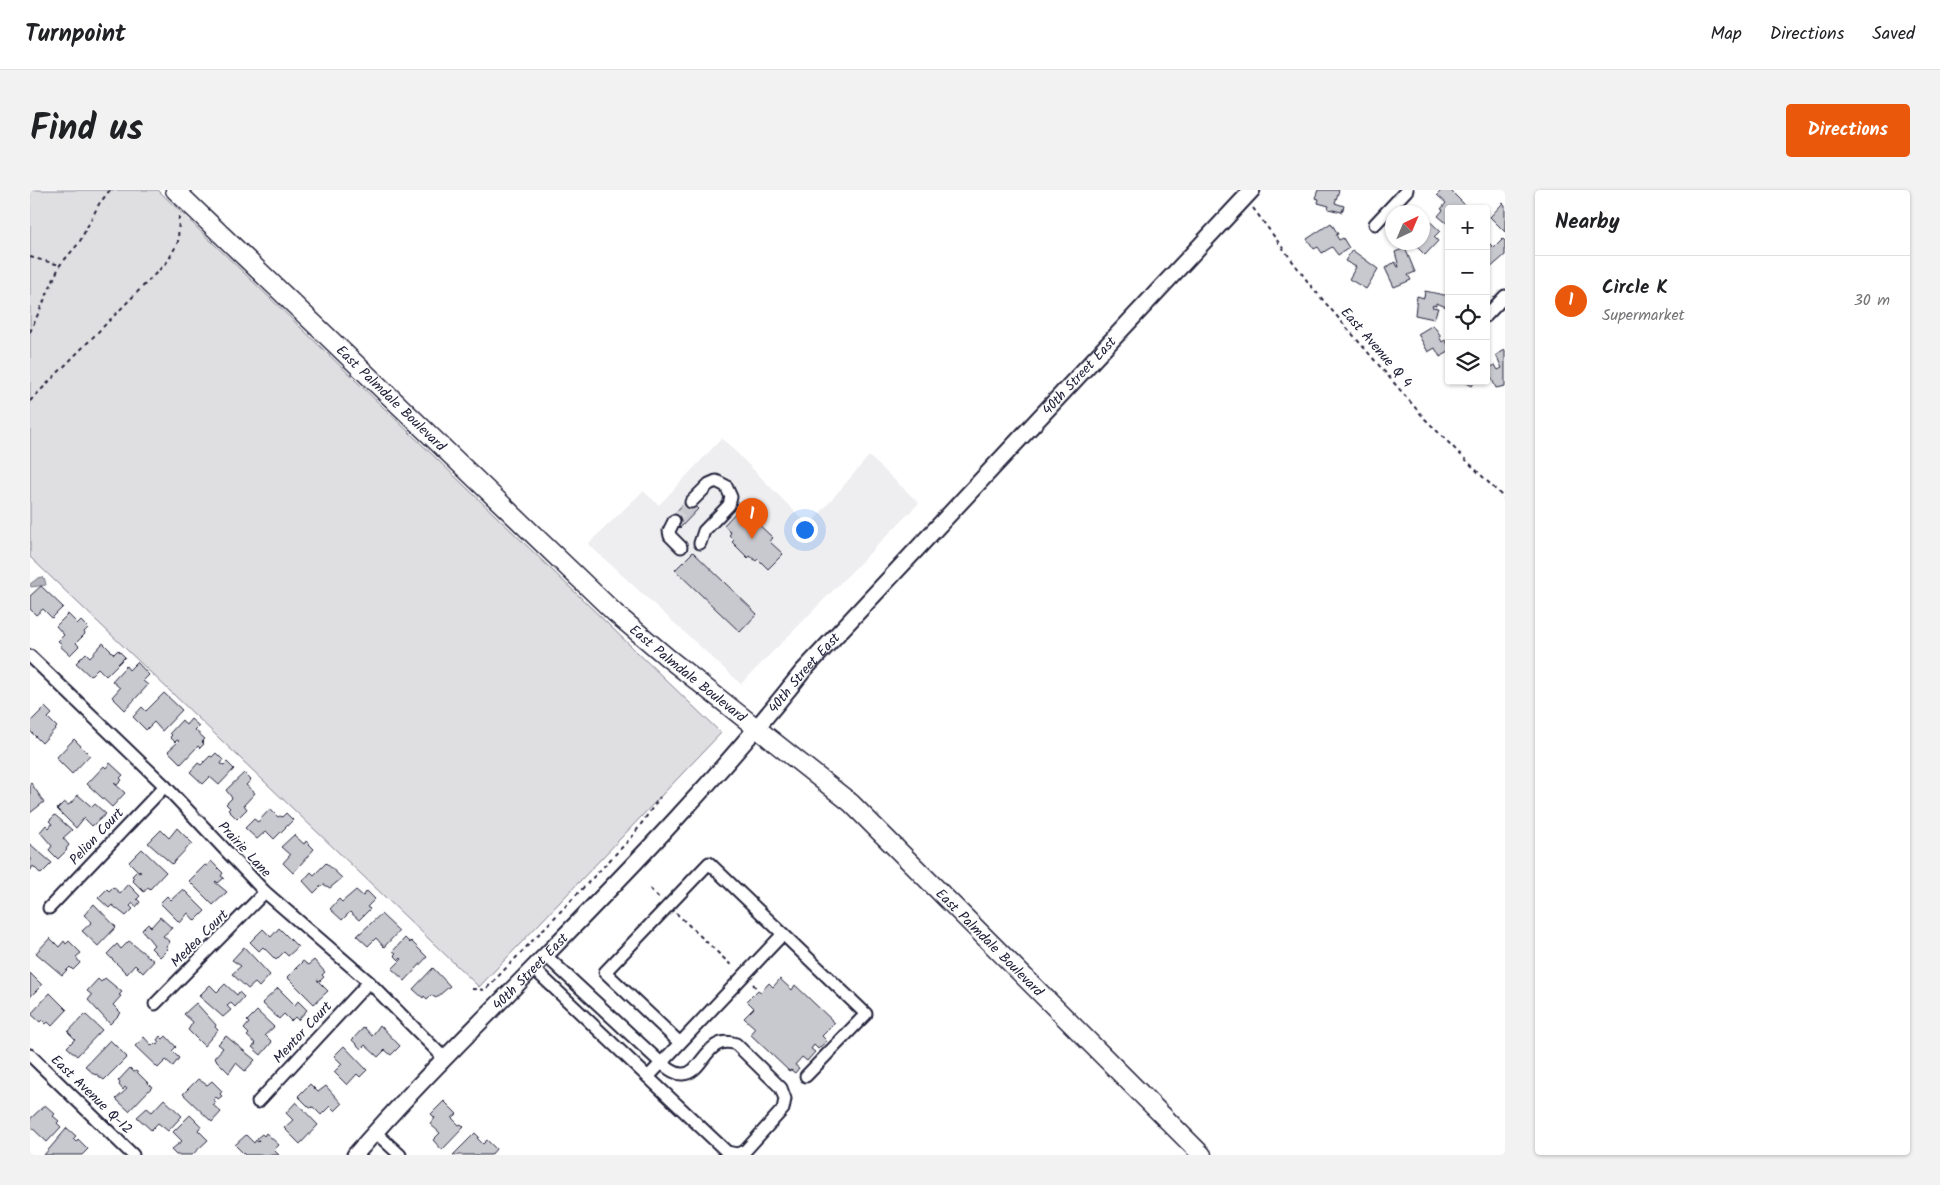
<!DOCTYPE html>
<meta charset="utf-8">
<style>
:root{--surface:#fff;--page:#f2f2f2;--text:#202124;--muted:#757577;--line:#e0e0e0;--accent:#ea580c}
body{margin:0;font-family:Kalam,sans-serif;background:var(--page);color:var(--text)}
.controls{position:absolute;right:15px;top:15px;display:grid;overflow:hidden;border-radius:5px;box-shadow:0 1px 4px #0004}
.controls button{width:45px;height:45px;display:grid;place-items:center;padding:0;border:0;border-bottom:1px solid var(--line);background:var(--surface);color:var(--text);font:25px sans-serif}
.compass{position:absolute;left:1355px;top:15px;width:45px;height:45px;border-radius:50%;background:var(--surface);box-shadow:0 1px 4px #0004;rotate:44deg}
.you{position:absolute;left:774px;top:339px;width:18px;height:18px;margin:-12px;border:4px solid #fff;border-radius:50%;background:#1a73e8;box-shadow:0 0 0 8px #1a73e833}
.badge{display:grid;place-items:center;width:32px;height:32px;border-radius:50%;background:var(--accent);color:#fff;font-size:16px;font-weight:700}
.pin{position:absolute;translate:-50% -41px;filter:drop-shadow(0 1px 2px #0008)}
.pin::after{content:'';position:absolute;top:26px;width:18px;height:15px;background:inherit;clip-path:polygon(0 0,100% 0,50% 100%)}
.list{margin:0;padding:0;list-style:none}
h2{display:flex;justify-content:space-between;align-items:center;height:65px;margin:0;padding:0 20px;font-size:21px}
h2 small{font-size:16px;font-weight:400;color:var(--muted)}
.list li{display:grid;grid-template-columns:32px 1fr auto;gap:15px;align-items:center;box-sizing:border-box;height:90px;padding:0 20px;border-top:1px solid var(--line)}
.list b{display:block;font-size:19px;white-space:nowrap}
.list p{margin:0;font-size:16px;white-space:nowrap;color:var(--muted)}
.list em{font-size:16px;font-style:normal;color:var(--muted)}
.icon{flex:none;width:28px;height:28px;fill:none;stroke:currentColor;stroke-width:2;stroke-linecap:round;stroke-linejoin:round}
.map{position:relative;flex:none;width:1475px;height:965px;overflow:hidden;border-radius:5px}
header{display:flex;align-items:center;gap:30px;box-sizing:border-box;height:70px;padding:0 25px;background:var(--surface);border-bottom:1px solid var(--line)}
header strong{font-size:24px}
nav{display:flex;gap:28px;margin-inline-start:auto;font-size:18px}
.intro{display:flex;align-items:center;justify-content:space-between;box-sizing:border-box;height:120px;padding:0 30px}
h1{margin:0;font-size:35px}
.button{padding:12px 22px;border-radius:5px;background:var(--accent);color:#fff;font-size:18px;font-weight:700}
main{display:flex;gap:30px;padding:0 30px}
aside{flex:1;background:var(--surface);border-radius:5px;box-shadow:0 1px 4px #0004}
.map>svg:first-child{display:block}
.built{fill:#eeeef1}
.green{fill:#dfdfe2;stroke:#80808e}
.water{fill:#b4b4bc;stroke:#7a7a88}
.building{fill:#c8c8cf;stroke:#22223b}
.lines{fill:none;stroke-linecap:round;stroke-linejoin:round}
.minor-tunnel{stroke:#d3d3d8;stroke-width:11;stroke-dasharray:11 5.5;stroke-linecap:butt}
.minor-casing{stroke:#22223b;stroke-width:15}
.major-casing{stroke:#22223b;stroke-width:19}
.highway-casing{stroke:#22223b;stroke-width:21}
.path{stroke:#22223b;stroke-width:2;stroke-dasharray:4 4;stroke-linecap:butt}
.minor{stroke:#fff;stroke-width:11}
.major{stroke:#fff;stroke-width:15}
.highway{stroke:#fff;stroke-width:18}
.labels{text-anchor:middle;stroke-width:4;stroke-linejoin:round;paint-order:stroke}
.street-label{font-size:14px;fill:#22223b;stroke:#fff}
</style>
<header>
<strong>Turnpoint</strong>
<nav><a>Map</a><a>Directions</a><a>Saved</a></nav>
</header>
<div class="intro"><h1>Find us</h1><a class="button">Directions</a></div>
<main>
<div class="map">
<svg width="1475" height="965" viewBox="0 0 1475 965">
<rect width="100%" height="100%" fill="#fff"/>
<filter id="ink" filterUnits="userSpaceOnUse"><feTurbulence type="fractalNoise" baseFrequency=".02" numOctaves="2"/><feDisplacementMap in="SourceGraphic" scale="10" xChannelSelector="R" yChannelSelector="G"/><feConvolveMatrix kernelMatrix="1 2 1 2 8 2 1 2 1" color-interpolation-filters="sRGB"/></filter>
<g filter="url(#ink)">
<polygon class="built" points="692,248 779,336 839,266 889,313 711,494 558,354 613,301 629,315"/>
<polygon class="green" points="0,0 128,0 691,543 449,797 0,367"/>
<polygon class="water" points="12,387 15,390 16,395 1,397 0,394 8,388"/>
<g class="building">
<polygon points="1288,0 1309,0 1305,13 1314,16 1312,22 1298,19 1299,16 1288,13 1289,9 1285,8"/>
<polygon points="1412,0 1420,0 1439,19 1419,19 1419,35 1408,26 1413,20 1411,19 1416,13 1407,5"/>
<polygon points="1473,13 1475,15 1475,42 1460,27"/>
<polygon points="1392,24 1410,41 1404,47 1408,51 1395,65 1382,52 1392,52"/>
<polygon points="1301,33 1308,44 1306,45 1309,50 1313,48 1319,58 1308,65 1302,57 1292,63 1288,57 1284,59 1277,49"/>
<polygon points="1473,49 1475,51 1475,65 1458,80 1456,50 1464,58"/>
<polygon points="1375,58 1385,82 1378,85 1381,90 1364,97 1355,78 1365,72 1368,77 1369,77 1365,62"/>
<polygon points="1322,60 1348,79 1336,99 1319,89 1326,77 1315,71"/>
<polygon points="1395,101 1419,106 1419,118 1406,113 1406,116 1403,115 1402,117 1408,118 1404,129 1385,125 1387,106 1394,108"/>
<polygon points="1403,135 1411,146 1409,146 1412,152 1415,150 1419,156 1419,162 1410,167 1405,158 1398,162 1388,144"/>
<polygon points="1475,160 1475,196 1466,198 1457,179 1465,175 1468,180 1472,178 1466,165"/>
<polygon points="1433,191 1445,191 1442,196"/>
<polygon points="658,309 668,319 650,338 640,328"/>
<polygon points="708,320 721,333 724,330 743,348 739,351 753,364 738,379 728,369 726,371 720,366 718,368 702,352 704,350 699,345 701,343 694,335"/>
<polygon points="663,362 727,424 710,442 645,380"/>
<polygon points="11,396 33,417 22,428 13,419 6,425 0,419 0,406"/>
<polygon points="38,424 48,434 51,431 58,438 54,442 55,444 46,453 49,456 40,465 30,456 32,454 28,451 34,445 26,436"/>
<polygon points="73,453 84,464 88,460 95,467 76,486 68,478 60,486 46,473 56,463 60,467"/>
<polygon points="107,472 119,485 113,491 118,495 95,520 82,507 90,498 82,491 96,476 99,480"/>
<polygon points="134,503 152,520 132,541 124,532 116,540 103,527 112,517 116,521"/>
<polygon points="15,517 22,524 18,528 27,537 12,553 0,541 0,532"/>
<polygon points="161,529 169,536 165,540 175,549 172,552 174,554 170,558 168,556 151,574 138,561 149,551 147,550 145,552 140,547 142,545 140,543 152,530 156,535"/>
<polygon points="44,549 60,565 42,584 26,568"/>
<polygon points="186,563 193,570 191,574 194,575 197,572 204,579 189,595 180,587 173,594 160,582 168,573 171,575 180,566 182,567"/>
<polygon points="80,573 93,585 90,588 92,590 87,595 84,593 95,603 82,617 57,594 74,576 76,578"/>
<polygon points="214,583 221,590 216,595 225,603 214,615 217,619 207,629 198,620 200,618 196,614 202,608 196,600"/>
<polygon points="1,593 14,612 0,623 0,594"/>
<polygon points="48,605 62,617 65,614 76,624 62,636 54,628 46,638 27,619 34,612 38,615 41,613"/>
<polygon points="240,619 248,627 250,626 252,627 256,623 263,630 244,649 236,641 227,649 215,638 224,629 228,632"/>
<polygon points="25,625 42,640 33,648 39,655 36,659 37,660 28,669 19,660 22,656 10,642 16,635 19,638 22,634 19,631"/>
<polygon points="147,638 162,653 142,674 118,653 131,640 139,648"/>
<polygon points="264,645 274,654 276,651 284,659 263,683 253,673 260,665 251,657"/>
<polygon points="0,654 22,673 11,684 3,676 0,681"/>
<polygon points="112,659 136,682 120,699 118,697 114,702 102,690 104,688 102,686 107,681 109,683 111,682 108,681 99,672"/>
<polygon points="181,671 193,683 191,686 194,688 188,693 186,691 185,692 197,702 183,715 159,691 175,675 177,676"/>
<polygon points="296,673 312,688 300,698 293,694 284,703 273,691 281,682 284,685"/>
<polygon points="98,694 110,706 107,709 110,712 106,717 103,713 100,716 103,719 96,726 82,715 79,718 68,708 77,699 79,701 83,697 90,703"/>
<polygon points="153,699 175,721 165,731 158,723 150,733 130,713 137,706 141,710"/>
<polygon points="326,700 333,706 337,701 345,709 337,717 340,719 329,730 320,722 312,730 300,719 309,709 312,712"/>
<polygon points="64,714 86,737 68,756 52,741 62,732 54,725"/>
<polygon points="351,724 369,741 354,757 346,748 338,756 327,746"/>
<polygon points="130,727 142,738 133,746 140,752 136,757 138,759 130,767 121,758 124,755 112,740 118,734 121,737"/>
<polygon points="249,738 268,757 258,766 254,762 246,770 233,757 229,761 220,752 233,739 241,747"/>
<polygon points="20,748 29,757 34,751 36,754 39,751 51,763 46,767 50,773 43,780 40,777 32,785 6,763"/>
<polygon points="375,748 380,753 381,751 397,767 375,791 362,779 372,769 371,768 369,770 364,765 366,763 363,761"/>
<polygon points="99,751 124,771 113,783 105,775 97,784 77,764 87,754 91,759"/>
<polygon points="214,757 240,785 229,797 225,793 218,799 202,784 211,776 202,770"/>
<polygon points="284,770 295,782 292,785 294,787 290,791 287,790 298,801 284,814 257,787 273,771 278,775"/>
<polygon points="403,778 420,796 406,808 401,805 397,809 394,806 393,808 383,799"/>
<polygon points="0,783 12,795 0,807"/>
<polygon points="75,788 92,802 89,805 91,806 83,815 91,823 80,834 58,810 62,805 57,801 68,789 71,792"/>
<polygon points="750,789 762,800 765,795 805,833 792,846 797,851 788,859 784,855 781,859 785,862 777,871 772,867 765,875 769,878 765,883 761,880 759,881 720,844 725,838 714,828 724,818 717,811 728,800 731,802 739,793 743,797"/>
<polygon points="195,794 207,805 209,802 214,807 205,817 201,813 197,816 201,820 193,827 169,806 180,795 187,802"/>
<polygon points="248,798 265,815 268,811 277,820 268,830 265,827 261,831 254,824 249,829 232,813"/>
<polygon points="20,803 37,820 22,836 18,832 16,834 12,830 10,832 1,824"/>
<polygon points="166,813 186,835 185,837 188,840 174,856 158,840 163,832 154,824"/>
<polygon points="227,821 244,837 235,845 242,852 231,865 222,857 226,854 217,846 219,844 214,839 219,833 217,831"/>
<polygon points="55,824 72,840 47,866 37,857 45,849 38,842"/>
<polygon points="350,835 370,856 361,865 355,860 348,867 335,855 331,859 322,850 334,837 342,846"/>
<polygon points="130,846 133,849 136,846 146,857 142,861 149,868 143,876 136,870 128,878 105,856 114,847 122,856 125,853 127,855 129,852 127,850"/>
<polygon points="196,846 225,870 215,881 206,873 199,883 184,868 193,858 188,854"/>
<polygon points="80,850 97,867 74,890 66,884 65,885 55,876"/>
<polygon points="314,856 337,880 330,887 327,884 317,895 304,882 312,874 304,866"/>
<polygon points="100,878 104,882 106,881 122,897 99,921 86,909 97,899 95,897 93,900 89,895 90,893 88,891"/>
<polygon points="168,889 177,895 182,891 192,901 190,904 192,906 188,909 186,907 183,910 186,912 183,915 191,922 182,932 153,904"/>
<polygon points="280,894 288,902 296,896 312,914 305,921 300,916 291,925 283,917 280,918 268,906"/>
<polygon points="134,909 152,926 138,941 128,933 121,940 107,927 117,918 122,922"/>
<polygon points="414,911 427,924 422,928 429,935 431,934 434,937 412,960 403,950 410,943 400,934 405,928 401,924"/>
<polygon points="266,912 288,935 270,954 254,938 263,930 256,923"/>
<polygon points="15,915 25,924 23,926 29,931 27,933 31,937 17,952 0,936 0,929"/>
<polygon points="160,925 171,936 168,940 178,950 162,965 146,965 141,960 152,951 143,942"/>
<polygon points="37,938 46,946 43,949 46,952 48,949 58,959 52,965 14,965"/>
<polygon points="236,943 249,955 244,960 249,965 215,965 205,955 216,945 224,953 226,950 228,952 229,951 227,948 232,944 234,946"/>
<polygon points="445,943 449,947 447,948 453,954 457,950 466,959 461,965 423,965"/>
</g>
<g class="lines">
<polyline class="minor-tunnel" points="644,331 661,312"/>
<defs>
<g id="minor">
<polyline points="1345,34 1377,0"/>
<polyline points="1456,126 1475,106"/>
<polyline points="661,312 679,294 686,291 696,296 701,307 699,315 674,341 670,353"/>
<polyline points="644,331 639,341 640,346 651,357"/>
<polyline points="0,466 135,596 235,702 339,792 414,868"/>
<polyline points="19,718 135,596"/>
<polyline points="753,744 836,824 776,886"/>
<path d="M503 778 697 962 707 964 715 961 753 919 755 909 751 898 706 854C676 843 673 885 652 884 644 884 637 877 631 873L515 765"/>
<polyline points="125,814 235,702"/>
<polyline points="0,865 103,965"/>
<polyline points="618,887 753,744 679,673 575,782 650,853"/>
<polyline points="228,912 339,792"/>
<polyline points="345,942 370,965"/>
</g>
<g id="major">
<path id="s1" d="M325 965C383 898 446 837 508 773 600 679 691 585 773 481L1222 0"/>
</g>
<g id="highway">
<path id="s2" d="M145 0 585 423 638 468 821 613 1172 965"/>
</g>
</defs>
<use href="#minor" class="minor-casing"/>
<use href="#major" class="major-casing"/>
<use href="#highway" class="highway-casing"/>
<g class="path">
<polyline points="1223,18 1281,96 1395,229 1475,309"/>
<polyline points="0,67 30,75"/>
<polyline points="0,142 30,75 49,53 69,14 80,0"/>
<polyline points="0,211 138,71 148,52 149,25"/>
<polyline points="620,699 629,708"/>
<polyline points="646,723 704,778"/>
<polyline points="723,794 728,800"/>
<polyline points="442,799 455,800 602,647 630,607"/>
</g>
<use href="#minor" class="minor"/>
<use href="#major" class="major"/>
<use href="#highway" class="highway"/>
</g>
</g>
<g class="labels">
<g class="street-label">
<text transform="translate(1347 157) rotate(49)" y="5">East Avenue Q 4</text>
<text dy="5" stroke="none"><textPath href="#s1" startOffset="1064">40th Street East</textPath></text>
<text dy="5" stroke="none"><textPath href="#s2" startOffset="300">East Palmdale Boulevard</textPath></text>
<text dy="5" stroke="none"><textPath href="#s2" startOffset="705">East Palmdale Boulevard</textPath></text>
<text dy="5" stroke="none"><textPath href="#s1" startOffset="659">40th Street East</textPath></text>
<text transform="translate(66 646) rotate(-47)" y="5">Pelion Court</text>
<text transform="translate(215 659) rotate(47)" y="5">Prairie Lane</text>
<text transform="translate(169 748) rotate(-45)" y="5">Medea Court</text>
<text dy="5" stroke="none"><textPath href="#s2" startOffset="1110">East Palmdale Boulevard</textPath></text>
<text dy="5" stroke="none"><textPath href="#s1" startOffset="254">40th Street East</textPath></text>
<text transform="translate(272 842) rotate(-47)" y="5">Mentor Court</text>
<text transform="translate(62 904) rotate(44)" y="5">East Avenue Q-12</text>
</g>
</g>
</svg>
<div class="controls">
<button>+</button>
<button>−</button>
<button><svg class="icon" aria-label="locate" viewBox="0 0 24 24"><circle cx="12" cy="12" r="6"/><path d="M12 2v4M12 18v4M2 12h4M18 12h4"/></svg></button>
<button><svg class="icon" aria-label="layers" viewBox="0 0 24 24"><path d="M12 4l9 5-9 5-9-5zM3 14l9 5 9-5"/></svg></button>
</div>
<svg class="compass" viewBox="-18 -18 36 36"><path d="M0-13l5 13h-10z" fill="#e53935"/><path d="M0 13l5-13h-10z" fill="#757577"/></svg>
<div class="you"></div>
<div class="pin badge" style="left:722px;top:349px">1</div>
</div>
<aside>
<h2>Nearby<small></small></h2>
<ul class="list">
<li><span class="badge">1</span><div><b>Circle K</b><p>Supermarket</p></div><em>30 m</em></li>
</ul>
</aside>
</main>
